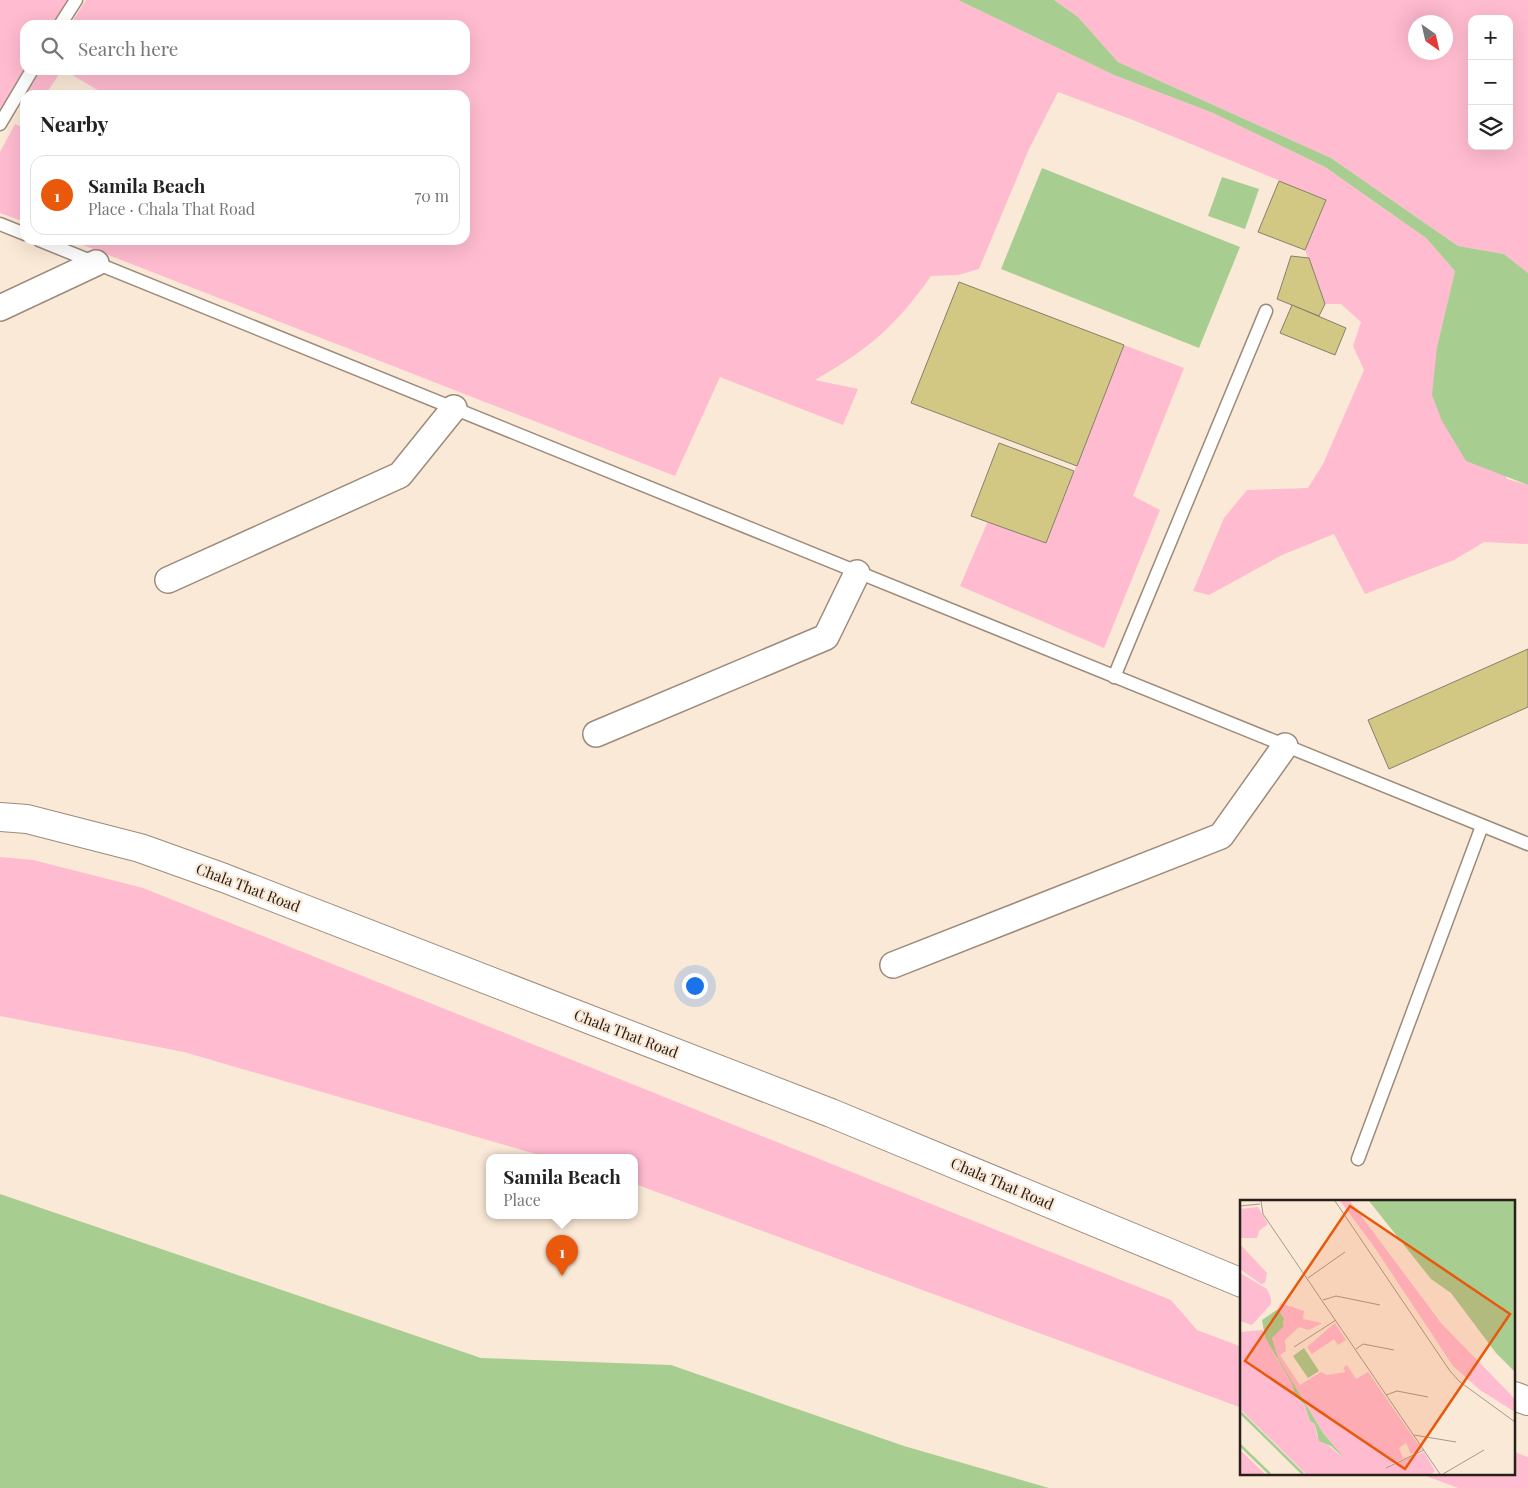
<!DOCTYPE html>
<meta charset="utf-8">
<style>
:root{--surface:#fff;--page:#f6f6f6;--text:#222;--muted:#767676;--line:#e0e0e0;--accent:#ea580c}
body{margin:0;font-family:"Playfair Display",serif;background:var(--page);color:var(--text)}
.controls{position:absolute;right:15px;top:15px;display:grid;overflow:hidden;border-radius:10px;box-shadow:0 5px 20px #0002}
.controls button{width:45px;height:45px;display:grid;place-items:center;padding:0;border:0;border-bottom:1px solid var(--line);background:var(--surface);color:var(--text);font:25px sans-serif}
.compass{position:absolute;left:1408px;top:15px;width:45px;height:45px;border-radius:50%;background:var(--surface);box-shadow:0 5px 20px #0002;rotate:146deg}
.you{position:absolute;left:694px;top:985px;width:18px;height:18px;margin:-12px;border:4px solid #fff;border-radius:50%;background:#1a73e8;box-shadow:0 0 0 8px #1a73e833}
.badge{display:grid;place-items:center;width:32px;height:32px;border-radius:50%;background:var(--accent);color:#fff;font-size:16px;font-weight:700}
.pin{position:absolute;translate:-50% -41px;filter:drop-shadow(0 1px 2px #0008)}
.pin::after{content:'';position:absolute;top:26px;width:18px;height:15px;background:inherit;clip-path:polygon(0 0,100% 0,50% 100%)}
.popup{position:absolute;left:486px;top:1154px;width:152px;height:65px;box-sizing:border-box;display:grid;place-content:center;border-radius:10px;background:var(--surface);filter:drop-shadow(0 1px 4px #0005);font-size:16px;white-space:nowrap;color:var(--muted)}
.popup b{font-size:19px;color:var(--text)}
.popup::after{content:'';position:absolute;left:50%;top:100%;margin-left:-10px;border:10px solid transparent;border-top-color:var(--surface)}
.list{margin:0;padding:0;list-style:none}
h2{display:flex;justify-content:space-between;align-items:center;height:65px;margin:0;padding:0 20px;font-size:21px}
h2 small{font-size:16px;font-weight:400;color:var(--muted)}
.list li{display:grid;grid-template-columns:32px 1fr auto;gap:15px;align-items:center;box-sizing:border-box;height:80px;margin:0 10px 10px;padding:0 10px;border:1px solid var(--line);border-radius:15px}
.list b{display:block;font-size:19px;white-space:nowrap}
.list p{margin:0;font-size:16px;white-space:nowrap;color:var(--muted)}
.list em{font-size:16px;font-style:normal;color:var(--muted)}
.icon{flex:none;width:28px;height:28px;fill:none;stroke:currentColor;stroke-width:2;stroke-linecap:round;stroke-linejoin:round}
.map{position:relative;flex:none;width:1528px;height:1488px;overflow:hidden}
.search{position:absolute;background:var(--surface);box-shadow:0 5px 20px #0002;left:20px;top:20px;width:450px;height:55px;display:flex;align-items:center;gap:12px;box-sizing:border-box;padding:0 18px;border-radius:15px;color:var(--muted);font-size:19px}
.panel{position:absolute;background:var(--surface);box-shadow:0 5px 20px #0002;left:20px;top:90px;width:450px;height:155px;border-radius:15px}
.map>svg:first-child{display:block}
.green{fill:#ffbbcf;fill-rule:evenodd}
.water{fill:#a8cd91}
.building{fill:#d3c883;stroke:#83806b}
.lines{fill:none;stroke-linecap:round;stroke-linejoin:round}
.service-casing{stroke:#9c8b7b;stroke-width:15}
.minor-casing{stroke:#9c8b7b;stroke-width:28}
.secondary-casing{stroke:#9c8b7b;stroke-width:30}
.service{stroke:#fff;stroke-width:12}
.minor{stroke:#fff;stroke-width:25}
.secondary{stroke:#fff;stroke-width:28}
.labels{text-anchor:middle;stroke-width:4.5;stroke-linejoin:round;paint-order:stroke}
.street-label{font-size:15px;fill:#27201a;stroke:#fbe9d7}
.inset-river{fill:none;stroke:#a8cd91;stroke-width:2.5}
.inset-road{fill:none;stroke:#a6998b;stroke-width:1}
.view{fill:#e8590c;fill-opacity:0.15;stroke:#e8590c;stroke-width:2.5}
.inset-edge{fill:none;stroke:#27201a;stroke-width:2.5}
</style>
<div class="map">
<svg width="1528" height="1488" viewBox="0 0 1528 1488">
<rect width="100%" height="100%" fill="#fbe9d7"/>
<g class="green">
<polygon points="0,0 68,0 52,25 25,25 25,68 0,110"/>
<path d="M86 0H958L1114 75 1213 113 1325 167 1426 238 1455 271 1437 347 1507 479 1528 485V544L1484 542 1454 560 1365 594 1334 534 1282 555 1209 595 1193 591 1224 518 1247 490 1308 488 1323 464 1364 370 1353 346 1361 322 1341 304H1325L1305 250 1326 200 1133 120 1058 92 1029 149 979 269 958 275 931 276C894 328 870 348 815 380L858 389 843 425 720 377 675 476 70 240H465V95H106L64 70H465V25H70Z"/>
<path d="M1054 0H1528V273L1504 254 1458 246 1331 158 1118 62 1078 17ZM1472 19H1509V146H1472ZM1416 22H1446V52H1416Z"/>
<polygon points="41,70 62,70 45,95 32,95 28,90"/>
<polygon points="15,124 25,129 21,149 25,150 25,222 0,213 0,152"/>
<polygon points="1124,345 1184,368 1133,496 1160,510 1104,648 960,586 988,521 1046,543"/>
<polygon points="0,857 33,860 143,888 1171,1300 1197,1330 1242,1347 1242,1408 635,1184 634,1157 546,1157 184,1052 0,1016"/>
<polygon points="1514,1452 1528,1457 1528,1488 1458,1488 1421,1474 1514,1474"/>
</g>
<g class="water">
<polygon points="958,0 1054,0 1078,17 1118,62 1331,158 1458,246 1504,254 1528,273 1528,485 1466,461 1442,421 1432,395 1437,347 1455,271 1426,238 1325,167 1213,113 1114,75"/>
<polygon points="1042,168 1240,247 1199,348 1001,269"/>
<polygon points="1222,177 1259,189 1245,229 1208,216"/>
<polygon points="0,1194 481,1358 671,1365 904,1446 1049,1488 0,1488"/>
</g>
<g class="building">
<polygon points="1279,181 1326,200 1305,250 1258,232"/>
<polygon points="1291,256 1309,258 1325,304 1319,316 1277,299"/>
<polygon points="959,282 1124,345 1077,466 911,403"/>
<polygon points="1292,305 1346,328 1335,355 1280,333"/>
<polygon points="999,443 1074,471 1046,543 971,516"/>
<polygon points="1528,649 1528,707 1389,769 1368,720"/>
</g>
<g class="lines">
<defs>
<g id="service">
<polyline points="60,25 76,0"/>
<polyline points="0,124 32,70"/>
<polyline points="0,224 25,234"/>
<polyline points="39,240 1528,844"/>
<polyline points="1114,677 1266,311"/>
<polyline points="1358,1159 1482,826"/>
</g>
<g id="minor">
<polyline points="0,308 96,263"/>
<polyline points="168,580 400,475 454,408"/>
<polyline points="596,734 826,637 857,573"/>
<polyline points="893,965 1221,836 1285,746"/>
</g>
<g id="secondary">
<polyline points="0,817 27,819 140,848 224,878 831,1113 1242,1283"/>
<polyline points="1514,1396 1528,1401"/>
</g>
</defs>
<use href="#service" class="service-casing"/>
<use href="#minor" class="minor-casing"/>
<use href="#secondary" class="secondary-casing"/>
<use href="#service" class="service"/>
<use href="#minor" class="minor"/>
<use href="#secondary" class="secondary"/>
</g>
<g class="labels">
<g class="street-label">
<text transform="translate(248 888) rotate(21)" y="5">Chala That Road</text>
<text transform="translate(626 1034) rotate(21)" y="5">Chala That Road</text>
<text transform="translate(1002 1184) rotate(23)" y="5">Chala That Road</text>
</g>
</g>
<g transform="translate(1240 1200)">
<rect width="275" height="275" fill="#fbe9d7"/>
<path d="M100 1H110L201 123 275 199V212L240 190 213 166 133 45ZM18 7 28 24 19 31 17 38H0V9ZM0 44 27 73 25 83 21 84 0 69ZM0 73 27 89 31 98V104L12 125 0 121ZM40 103 64 111 63 119 82 123 69 130 59 127 45 140 46 151 40 155 60 185 81 172 87 175 106 172 103 168 107 165 116 179 128 172 182 250 171 254 166 243 159 248 163 258 168 256 144 268 184 252 195 271 191 274H66L0 209V132L23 130 37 159 52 184 55 196 65 205 70 221 75 224 77 236 106 260 83 233 38 158 32 138 44 123V117L38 109ZM95 123 106 140 98 145 94 139 72 154 67 147ZM0 250 25 274H0Z" fill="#ffbbcf"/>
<path d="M129 1H275V172L256 153 211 93 191 79ZM38 109 44 118 43 127 32 138 38 158 83 233 106 260 91 246 79 241 75 224 70 221 65 205 55 196 52 184 25 137 22 120ZM64 148 79 171 68 178 53 156Z" fill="#a8cd91"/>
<path class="inset-river" d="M0 212 63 274M0 245 30 274"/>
<path class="inset-road" d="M21 1 23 14 200 274M95 1 210 171 220 182 275 222M0 6 20 4M68 78 105 52M83 100 96 96 140 105M54 147 96 120M116 149 123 144 154 150M146 195 157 191 188 197M174 235 216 242M146 268 184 250M203 274 244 250"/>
<path class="view" d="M110 6 270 114 165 269 5 161Z"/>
<rect width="275" height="275" class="inset-edge"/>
</g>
</svg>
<div class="controls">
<button>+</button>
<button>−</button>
<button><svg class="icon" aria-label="layers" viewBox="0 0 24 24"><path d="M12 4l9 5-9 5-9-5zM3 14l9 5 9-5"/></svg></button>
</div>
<svg class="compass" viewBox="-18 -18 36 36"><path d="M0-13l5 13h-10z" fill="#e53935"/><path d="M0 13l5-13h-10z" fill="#767676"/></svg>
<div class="you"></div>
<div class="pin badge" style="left:562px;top:1276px">1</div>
<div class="popup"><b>Samila Beach</b>Place</div>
<div class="search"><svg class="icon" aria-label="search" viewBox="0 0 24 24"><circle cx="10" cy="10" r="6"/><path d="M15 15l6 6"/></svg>Search here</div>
<section class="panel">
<h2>Nearby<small></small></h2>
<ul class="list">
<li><span class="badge">1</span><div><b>Samila Beach</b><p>Place · Chala That Road</p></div><em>70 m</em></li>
</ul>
</section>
</div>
